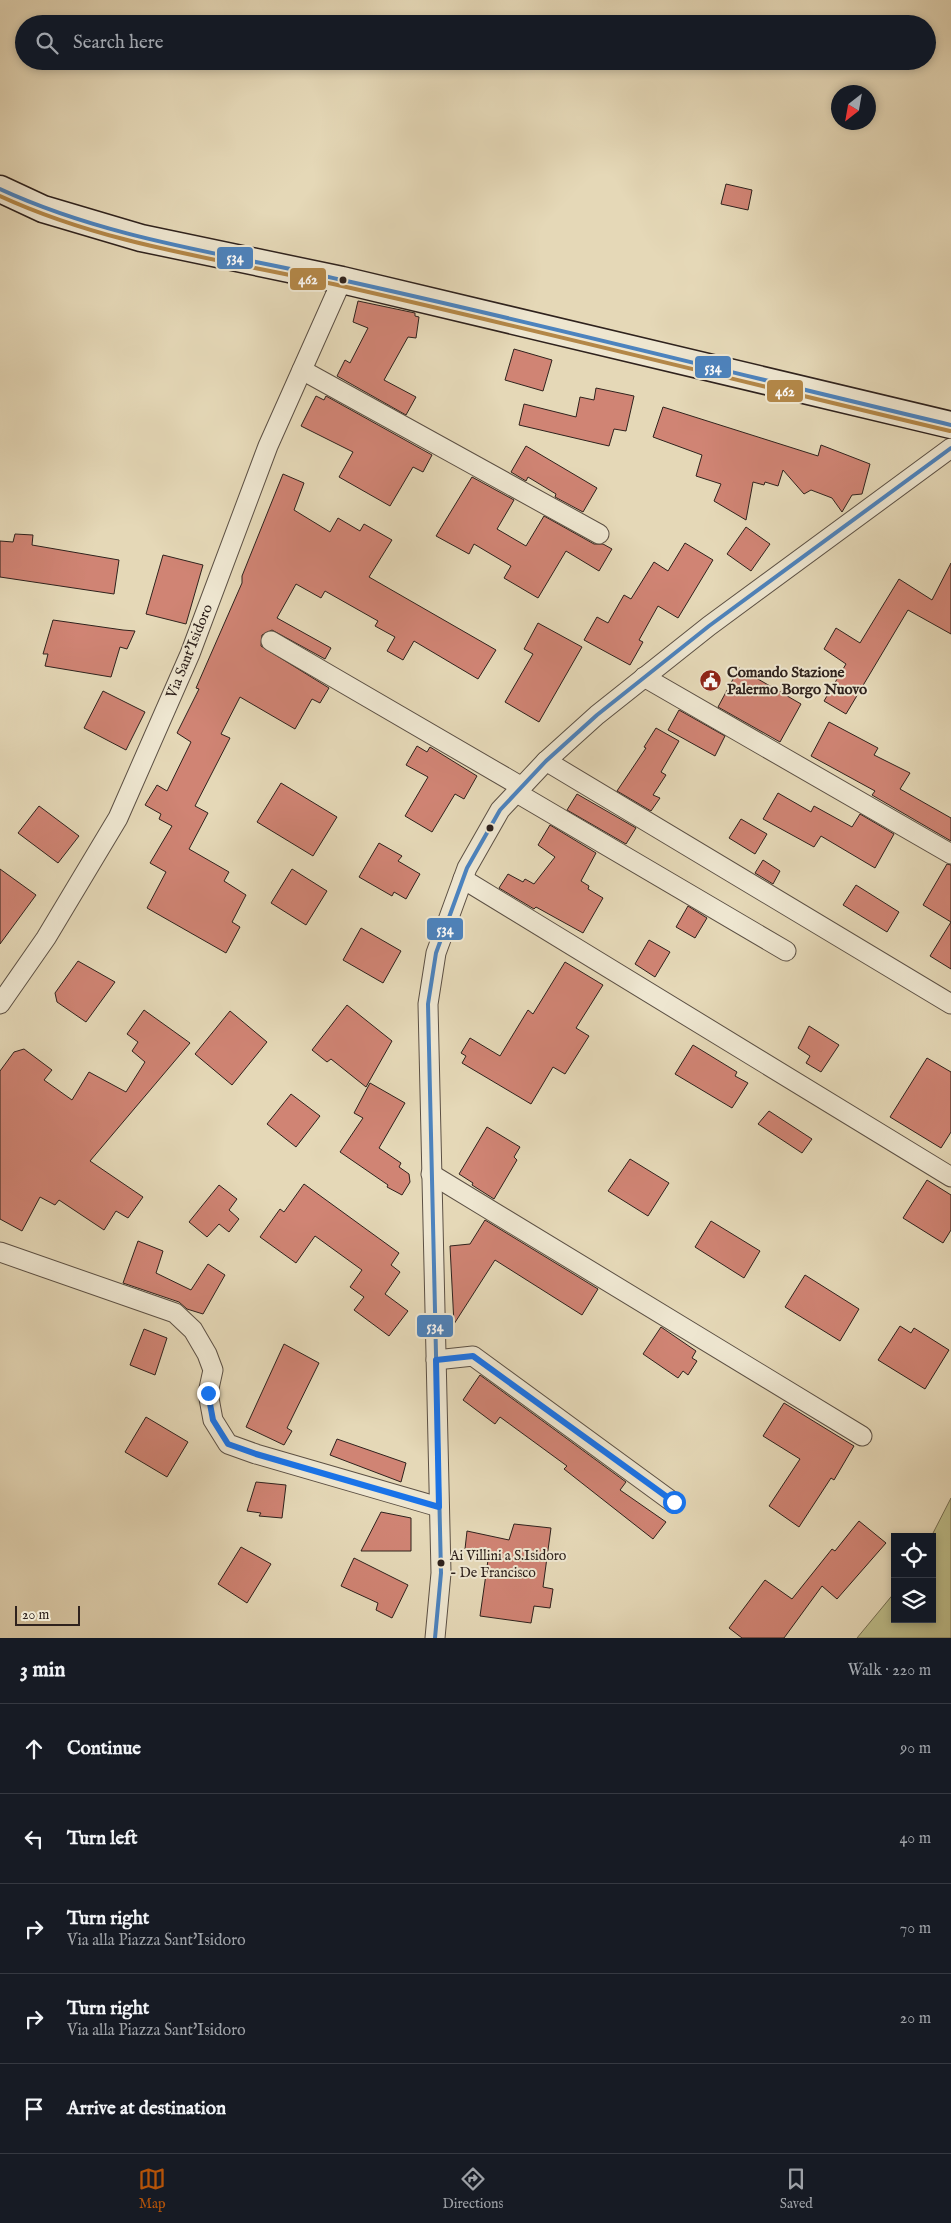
<!DOCTYPE html>
<meta charset="utf-8">
<style>
:root{--surface:#171b24;--page:#20242c;--text:#f1f3f6;--muted:#9ea1a6;--line:#363941;--accent:#b45309}
body{margin:0;font-family:"IM FELL English",serif;background:var(--page);color:var(--text)}
.controls{position:absolute;right:15px;bottom:15px;display:grid;overflow:hidden;border-radius:0px;box-shadow:0 2px 8px #0003}
.controls button{width:45px;height:45px;display:grid;place-items:center;padding:0;border:0;border-bottom:1px solid var(--line);background:var(--surface);color:var(--text);font:25px sans-serif}
.compass{position:absolute;left:831px;top:85px;width:45px;height:45px;border-radius:50%;background:var(--surface);box-shadow:0 2px 8px #0003;rotate:211deg}
.scale{position:absolute;left:15px;bottom:12px;width:65px;box-sizing:border-box;padding-left:5px;border:2px solid #2f221d;border-top:0;font-size:14px;line-height:18px;white-space:nowrap;color:#2f221d;-webkit-text-stroke:4px #eee6d0;paint-order:stroke}
.stop{position:absolute;width:15px;height:15px;margin:-11px;border:4px solid #1a73e8;border-radius:50%;background:#fff}
.stop.end{background:#1a73e8;border-color:#fff;box-shadow:0 1px 5px #0008}
.list{margin:0;padding:0;list-style:none}
h2{display:flex;justify-content:space-between;align-items:center;height:65px;margin:0;padding:0 20px;font-size:21px}
h2 small{font-size:16px;font-weight:400;color:var(--muted)}
.list li{display:grid;grid-template-columns:32px 1fr auto;gap:15px;align-items:center;box-sizing:border-box;height:90px;padding:0 20px;border-top:1px solid var(--line)}
.list b{display:block;font-size:19px;white-space:nowrap}
.list p{margin:0;font-size:16px;white-space:nowrap;color:var(--muted)}
.list em{font-size:16px;font-style:normal;color:var(--muted)}
.icon{flex:none;width:28px;height:28px;fill:none;stroke:currentColor;stroke-width:2;stroke-linecap:round;stroke-linejoin:round}
.map{position:relative;flex:none;width:951px;height:1638px;overflow:hidden}
.search{position:absolute;background:var(--surface);box-shadow:0 2px 8px #0003;left:15px;right:15px;top:15px;height:55px;display:flex;align-items:center;gap:12px;box-sizing:border-box;padding:0 18px;border-radius:28px;color:var(--muted);font-size:19px}
.sheet{height:515px;background:var(--surface)}
nav{display:flex;justify-content:space-around;align-items:center;box-sizing:border-box;height:70px;border-top:1px solid var(--line);background:var(--surface);font-size:14px;color:var(--muted)}
nav a{display:grid;justify-items:center;gap:2px}
nav .on{color:var(--accent)}
.map>svg:first-child{display:block}
.green{fill:#bcbc89;stroke:#766f53}
.building{fill:#d08474;stroke:#2f221d}
.lines{fill:none;stroke-linecap:round;stroke-linejoin:round}
.street-casing{stroke:#5c5044;stroke-width:21}
.secondary-casing{stroke:#2f221d;stroke-width:29}
.street{stroke:#eee6d0;stroke-width:19}
.secondary{stroke:#eee6d0;stroke-width:26}
.bus-1-casing{stroke:#eee6d0;stroke-width:8}
.bus-2-casing{stroke:#eee6d0;stroke-width:8}
.bus-1{stroke:#4c83be;stroke-width:4}
.bus-2{stroke:#b38748;stroke-width:4}
.route{stroke:#1a73e8;stroke-width:6}
.bus-dot{fill:#2f221d;stroke:#eee6d0;stroke-width:2}
.labels{text-anchor:middle;stroke-width:4;stroke-linejoin:round;paint-order:stroke}
.bus-label{font-size:14px;fill:#2f221d;stroke:#eee6d0;text-anchor:start}
.street-label{font-size:15px;fill:#2f221d;stroke:#eee6d0}
.poi-label{font-size:15px;font-weight:bold;fill:#2f221d;stroke:#eee6d0;text-anchor:start}
.line-badge{stroke:#eee6d0;stroke-width:2}
.badge-label{font-size:14px;text-anchor:middle;font-weight:bold;fill:#fff}
</style>
<div class="map">
<svg width="951" height="1638" viewBox="0 0 951 1638">
<rect width="100%" height="100%" fill="#e5d8b7"/>
<filter id="stains"><feTurbulence type="fractalNoise" baseFrequency=".004" numOctaves="4"/><feColorMatrix values="0 0 0 0 .2 0 0 0 0 .09 0 0 0 0 .02 0 0 0 .5 -.17"/></filter>
<radialGradient id="worn" r=".72"><stop offset=".6" stop-color="#630" stop-opacity="0"/><stop offset="1" stop-color="#630" stop-opacity=".3"/></radialGradient>
<polygon class="green" points="951,1498 951,1638 857,1638 895,1592 895,1619 932,1619 931,1537"/>
<g class="building">
<polygon points="726,184 752,190 748,210 721,204"/>
<polygon points="358,301 415,313 415,316 419,317 416,338 408,337 384,380 416,397 406,415 337,376 345,360 350,363 368,328 353,322"/>
<polygon points="514,349 552,360 543,391 505,380"/>
<polygon points="596,388 634,396 626,431 614,429 609,446 519,425 524,404 576,417 580,397 594,400"/>
<polygon points="316,396 324,400 326,396 432,455 423,472 413,467 390,506 339,477 353,452 301,426"/>
<polygon points="663,407 818,456 821,445 870,464 862,494 852,495 842,512 832,498 811,490 804,494 783,470 778,486 765,482 764,485 753,482 746,520 714,501 721,484 696,476 702,455 653,437"/>
<polygon points="526,446 597,488 583,512 555,497 556,494 528,477 526,481 511,472"/>
<polygon points="283,474 304,483 294,510 330,532 338,518 360,531 364,524 392,540 369,577 496,650 478,679 414,641 403,660 387,651 395,637 375,626 378,621 325,591 321,598 296,584 277,618 331,648 325,659 272,630 262,635 261,646 329,688 320,703 312,699 295,729 240,697 221,734 230,738 195,806 208,813 189,849 229,872 224,881 246,895 232,922 240,927 226,953 147,908 166,872 150,863 172,826 159,819 161,814 145,805 157,785 167,791 191,742 177,733 199,689 196,688 242,583 242,576"/>
<polygon points="472,477 514,500 497,529 526,546 544,516 594,544 603,544 612,549 599,571 566,551 538,598 504,578 511,566 474,544 469,554 436,536"/>
<polygon points="746,527 770,544 751,571 727,554"/>
<polygon points="15,534 33,535 32,545 119,560 114,594 0,577 0,541 13,542"/>
<polygon points="685,543 713,560 678,618 658,606 639,640 643,642 630,665 584,640 597,617 608,623 624,595 631,599 654,562 668,571"/>
<polygon points="163,555 203,565 186,624 146,614"/>
<polygon points="951,563 951,634 908,610 846,714 824,701 846,664 824,649 836,628 860,643 899,579 932,600"/>
<polygon points="53,620 123,630 135,631 127,649 120,647 111,677 45,666 48,654 43,654"/>
<polygon points="538,623 582,647 539,722 505,702 533,654 524,649"/>
<polygon points="739,668 801,704 780,742 718,707"/>
<polygon points="103,691 145,712 126,750 84,728"/>
<polygon points="679,710 725,736 715,756 668,730"/>
<polygon points="829,722 878,748 874,755 910,773 900,789 951,818 951,841 872,795 875,791 811,756"/>
<polygon points="656,728 679,741 661,772 666,775 653,795 660,798 651,811 617,791 646,748 644,747"/>
<polygon points="417,746 427,752 430,747 477,776 464,799 455,794 432,832 405,816 428,777 406,765"/>
<polygon points="281,783 337,817 313,856 257,822"/>
<polygon points="778,793 811,812 814,806 852,827 860,814 894,834 875,868 821,836 814,847 763,819"/>
<polygon points="577,794 636,828 626,844 567,810"/>
<polygon points="39,806 79,836 58,863 18,833"/>
<polygon points="741,819 767,834 755,854 729,838"/>
<polygon points="550,825 596,853 581,881 589,886 588,889 603,898 583,933 536,907 534,909 499,888 508,874 523,882 525,879 534,884 555,857 538,845"/>
<polygon points="379,843 402,856 398,861 420,874 406,899 394,892 392,896 359,877"/>
<polygon points="763,860 780,871 773,884 755,873"/>
<polygon points="947,864 951,865 951,969 930,956 951,922 923,905"/>
<polygon points="0,869 36,895 0,944"/>
<polygon points="292,869 327,891 306,925 271,903"/>
<polygon points="856,885 899,912 887,932 843,905"/>
<polygon points="688,906 707,918 695,938 676,927"/>
<polygon points="361,928 401,951 383,983 343,960"/>
<polygon points="649,940 670,952 655,977 635,964"/>
<polygon points="78,961 115,982 86,1022 57,1002 55,993"/>
<polygon points="565,962 603,985 576,1028 589,1036 565,1074 553,1067 531,1104 462,1063 466,1056 461,1053 470,1038 500,1056 528,1010 533,1014"/>
<polygon points="347,1005 392,1041 366,1087 331,1059 327,1062 312,1050"/>
<polygon points="144,1010 190,1043 90,1161 143,1197 128,1218 116,1211 104,1230 59,1200 55,1205 40,1197 22,1231 0,1219 0,1071 14,1052 24,1049 52,1070 44,1080 72,1100 89,1072 126,1092 145,1062 132,1051 138,1042 127,1034"/>
<polygon points="230,1011 267,1042 232,1085 195,1054"/>
<polygon points="809,1026 839,1045 821,1072 806,1063 810,1056 798,1048"/>
<polygon points="693,1045 737,1072 735,1076 748,1083 732,1108 675,1074"/>
<polygon points="927,1058 951,1072 951,1132 941,1148 890,1117"/>
<polygon points="370,1083 405,1103 379,1148 401,1163 399,1167 409,1174 410,1182 402,1195 387,1187 388,1185 340,1152 363,1118 354,1113"/>
<polygon points="291,1094 320,1116 296,1147 267,1124"/>
<polygon points="769,1111 812,1139 802,1153 758,1124"/>
<polygon points="487,1127 520,1147 514,1157 517,1160 494,1199 472,1185 473,1183 459,1174"/>
<polygon points="630,1159 669,1183 648,1216 608,1191"/>
<polygon points="927,1180 951,1195 951,1230 943,1243 903,1218"/>
<polygon points="304,1184 399,1253 391,1265 400,1272 385,1294 408,1311 389,1336 354,1310 364,1297 350,1287 362,1270 315,1236 296,1263 260,1237 280,1209 284,1212"/>
<polygon points="219,1185 237,1199 229,1210 239,1219 229,1232 219,1224 207,1237 189,1222"/>
<polygon points="485,1220 598,1289 582,1315 495,1260 454,1324 450,1246 470,1244"/>
<polygon points="711,1221 760,1251 744,1278 695,1247"/>
<polygon points="138,1241 163,1251 156,1273 191,1290 208,1264 225,1275 203,1314 187,1309 179,1302 123,1283"/>
<polygon points="805,1275 859,1309 840,1341 785,1307"/>
<polygon points="900,1326 911,1333 914,1328 949,1350 925,1389 878,1360"/>
<polygon points="661,1327 696,1351 692,1358 697,1361 688,1375 683,1371 678,1378 643,1354"/>
<polygon points="144,1329 167,1338 155,1375 130,1365"/>
<polygon points="284,1344 319,1363 287,1428 292,1431 284,1445 246,1427"/>
<polygon points="480,1375 626,1482 620,1490 666,1522 653,1539 564,1469 567,1466 500,1417 495,1424 463,1400"/>
<polygon points="784,1403 854,1446 834,1480 831,1478 799,1527 769,1506 800,1459 763,1436"/>
<polygon points="146,1417 188,1442 167,1477 125,1452"/>
<polygon points="337,1439 406,1463 401,1482 330,1455"/>
<polygon points="256,1482 286,1485 282,1518 259,1516 261,1513 247,1511"/>
<polygon points="381,1512 411,1518 411,1551 361,1551"/>
<polygon points="859,1521 886,1543 837,1599 822,1586 784,1638 742,1638 729,1628 765,1580 792,1599 832,1549 835,1551"/>
<polygon points="514,1524 551,1528 543,1587 553,1589 550,1608 534,1606 531,1623 480,1616 489,1553 465,1549 467,1531 509,1540"/>
<polygon points="241,1547 271,1564 247,1603 218,1584"/>
<polygon points="354,1558 408,1585 392,1618 376,1610 378,1603 341,1586"/>
</g>
<g class="lines">
<defs>
<g id="street">
<polyline points="302,370 599,534"/>
<polyline points="271,641 522,787"/>
<polyline points="644,677 951,854"/>
<polyline points="546,761 951,1004"/>
<polyline points="517,793 786,951"/>
<polyline points="463,879 951,1177"/>
<polyline points="0,1004 46,938 118,818 190,654 268,446 342,280"/>
<polyline points="431,1174 862,1436"/>
<polyline points="0,1252 175,1313 193,1330 207,1354 213,1370 208,1393 213,1420 228,1444 256,1454 439,1507"/>
<polyline points="436,1360 473,1356 674,1503"/>
<polyline points="435,1638 441,1573 428,1004 436,953 467,868 500,810 546,761 597,715 709,626 951,448"/>
</g>
<polyline id="secondary" points="0,189 43,209 141,238 342,280 951,425"/>
</defs>
<use href="#street" class="street-casing"/>
<use href="#secondary" class="secondary-casing"/>
<use href="#street" class="street"/>
<use href="#secondary" class="secondary"/>
<defs>
<g id="bus-1">
<path d="M0 189C108 239 227 254 342 280 546 325 748 377 951 425"/>
<polyline points="435,1638 441,1573 428,1004 436,953 467,868 500,810 546,761 597,715 709,626 951,448"/>
</g>
<path id="bus-2" d="M0 196C108 246 227 260 342 286 545 332 747 383 950 431"/>
</defs>
<use href="#bus-1" class="bus-1-casing"/>
<use href="#bus-2" class="bus-2-casing"/>
<use href="#bus-1" class="bus-1"/>
<use href="#bus-2" class="bus-2"/>
</g>
<g class="lines">
<polyline class="route" points="208,1393 213,1420 228,1444 256,1454 439,1507 436,1360 473,1356 674,1502"/>
</g>
<defs>
<symbol id="civic-disc" viewBox="-11 -11 22 22"><circle r="9.5" fill="#8f2418" stroke="#eee6d0"/><path d="M-.6-6.5H3V-4.5H.6V-3L4-1V1h2V6H-6V1h2V-1L-.6-3ZM-1.2 2.5V6h2.4V2.5Z" fill="#fff"/></symbol>
</defs>
<g fill-rule="evenodd">
<use href="#civic-disc" x="698" y="668" width="25" height="25"/>
</g>
<g class="bus-dot">
<circle cx="343" cy="280" r="4.5"/>
<circle cx="490" cy="828" r="4.5"/>
<circle cx="441" cy="1563" r="4.5"/>
</g>
<g class="labels">
<g class="bus-label">
<text x="450" y="1560">Ai Villini a S.Isidoro<tspan x="450" dy="17">- De Francisco</tspan></text>
</g>
<g class="street-label">
<text transform="translate(189 651) rotate(-68)" y="5">Via Sant'Isidoro</text>
</g>
<g class="poi-label">
<text x="727" y="677">Comando Stazione<tspan x="727" dy="17">Palermo Borgo Nuovo</tspan></text>
</g>
</g>
<g class="line-badge">
<rect x="216" y="246" width="38" height="24" rx="5" fill="#4c83be"/>
<rect x="289" y="267" width="38" height="24" rx="5" fill="#b38748"/>
<rect x="694" y="355" width="38" height="24" rx="5" fill="#4c83be"/>
<rect x="766" y="379" width="38" height="24" rx="5" fill="#b38748"/>
<rect x="426" y="917" width="38" height="24" rx="5" fill="#4c83be"/>
<rect x="416" y="1314" width="38" height="24" rx="5" fill="#4c83be"/>
</g>
<g class="badge-label">
<text x="235" y="262">534</text>
<text x="308" y="284">462</text>
<text x="713" y="372">534</text>
<text x="785" y="396">462</text>
<text x="445" y="934">534</text>
<text x="435" y="1331">534</text>
</g>
<rect width="100%" height="100%" filter="url(#stains)"/>
<rect width="100%" height="100%" fill="url(#worn)"/>
</svg>
<div class="controls">
<button><svg class="icon" aria-label="locate" viewBox="0 0 24 24"><circle cx="12" cy="12" r="6"/><path d="M12 2v4M12 18v4M2 12h4M18 12h4"/></svg></button>
<button><svg class="icon" aria-label="layers" viewBox="0 0 24 24"><path d="M12 4l9 5-9 5-9-5zM3 14l9 5 9-5"/></svg></button>
</div>
<svg class="compass" viewBox="-18 -18 36 36"><path d="M0-13l5 13h-10z" fill="#e53935"/><path d="M0 13l5-13h-10z" fill="#9ea1a6"/></svg>
<div class="scale">20 m</div>
<div class="stop" style="left:674px;top:1502px"></div>
<div class="stop end" style="left:208px;top:1393px"></div>
<div class="search"><svg class="icon" aria-label="search" viewBox="0 0 24 24"><circle cx="10" cy="10" r="6"/><path d="M15 15l6 6"/></svg>Search here</div>
</div>
<section class="sheet">
<h2>3 min<small>Walk · 220 m</small></h2>
<ul class="list">
<li><svg class="icon" aria-label="ahead" viewBox="0 0 24 24"><path d="M12 20V5M6 11l6-6 6 6"/></svg><div><b>Continue</b></div><em>90 m</em></li>
<li><svg class="icon" aria-label="left" viewBox="0 0 24 24"><path d="M17 20v-9H6M10 6l-5 5 5 5"/></svg><div><b>Turn left</b></div><em>40 m</em></li>
<li><svg class="icon" aria-label="right" viewBox="0 0 24 24"><path d="M7 20v-9h11M14 6l5 5-5 5"/></svg><div><b>Turn right</b><p>Via alla Piazza Sant'Isidoro</p></div><em>70 m</em></li>
<li><svg class="icon" aria-label="right" viewBox="0 0 24 24"><path d="M7 20v-9h11M14 6l5 5-5 5"/></svg><div><b>Turn right</b><p>Via alla Piazza Sant'Isidoro</p></div><em>20 m</em></li>
<li><svg class="icon" aria-label="arrive" viewBox="0 0 24 24"><path d="M6 21V4h12l-3 4 3 4H6"/></svg><div><b>Arrive at destination</b></div></li>
</ul>
</section>
<nav>
<a class="on"><svg class="icon" aria-label="map" viewBox="0 0 24 24"><path d="M3 6l6-2 6 2 6-2v14l-6 2-6-2-6 2zM9 4v14M15 6v14"/></svg>Map</a>
<a><svg class="icon" aria-label="directions" viewBox="0 0 24 24"><path d="M12 3l9 9-9 9-9-9zM9 14v-3h6M13 9l2 2-2 2"/></svg>Directions</a>
<a><svg class="icon" aria-label="saved" viewBox="0 0 24 24"><path d="M7 4h10v16l-5-4-5 4z"/></svg>Saved</a>
</nav>
